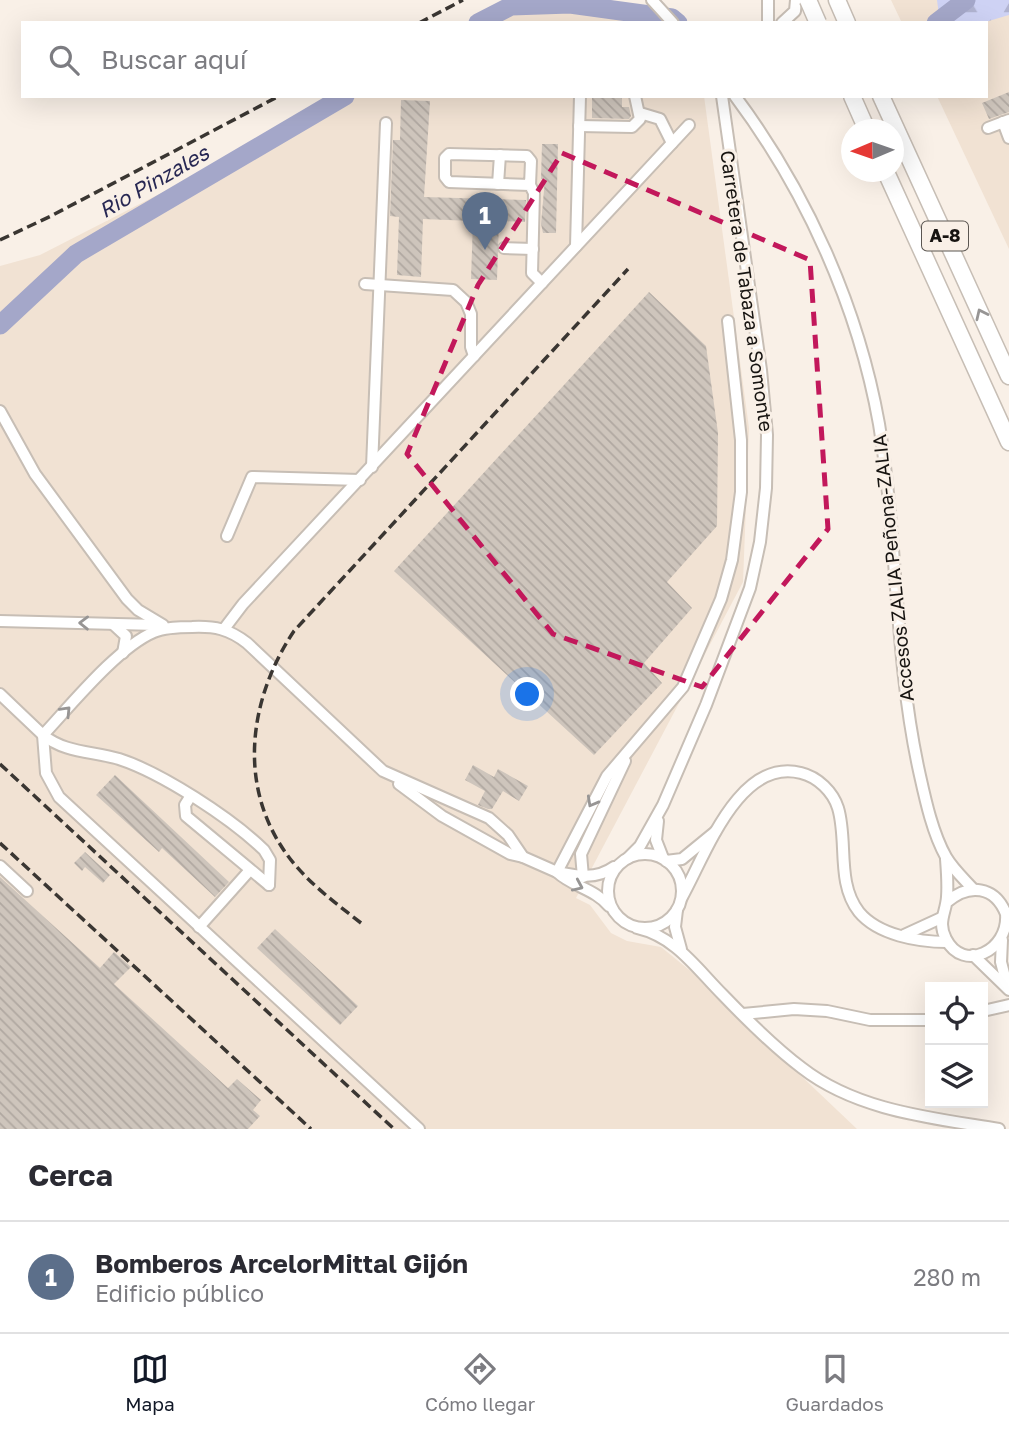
<!DOCTYPE html>
<html lang="es">
<meta charset="utf-8">
<style>
:root{--surface:#fff;--page:#f2f2f3;--text:#2b2b33;--muted:#7c7c81;--line:#e1e1e2;--accent:#111827}
body{margin:0;font-family:"Golos Text",sans-serif;background:var(--page);color:var(--text)}
.controls{position:absolute;right:21px;bottom:21px;display:grid;overflow:hidden;border-radius:0px;box-shadow:0 7px 28px #0002}
.controls button{width:63px;height:63px;display:grid;place-items:center;padding:0;border:0;border-bottom:2px solid var(--line);background:var(--surface);color:var(--text);font:35px sans-serif}
.compass{position:absolute;left:841px;top:119px;width:63px;height:63px;border-radius:50%;background:var(--surface);box-shadow:0 7px 28px #0002;rotate:268deg}
.you{position:absolute;left:528px;top:695px;width:24px;height:24px;margin:-18px;border:5px solid #fff;border-radius:50%;background:#1a73e8;box-shadow:0 0 0 10px #1a73e833}
.badge{display:grid;place-items:center;width:46px;height:46px;border-radius:50%;background:var(--accent);color:#fff;font-size:23px;font-weight:700}
.pin{position:absolute;translate:-50% -58px;filter:drop-shadow(0 2px 4px #0008)}
.pin::after{content:'';position:absolute;top:37px;width:24px;height:21px;background:inherit;clip-path:polygon(0 0,100% 0,50% 100%)}
.list{margin:0;padding:0;list-style:none}
h2{display:flex;justify-content:space-between;align-items:center;height:91px;margin:0;padding:0 28px;font-size:30px}
h2 small{font-size:23px;font-weight:400;color:var(--muted)}
.list li{display:grid;grid-template-columns:46px 1fr auto;gap:21px;align-items:center;box-sizing:border-box;height:112px;padding:0 28px;border-top:2px solid var(--line)}
.list b{display:block;font-size:26px;white-space:nowrap}
.list p{margin:0;font-size:23px;white-space:nowrap;color:var(--muted)}
.list em{font-size:23px;font-style:normal;color:var(--muted)}
.icon{flex:none;width:38px;height:38px;fill:none;stroke:currentColor;stroke-width:2;stroke-linecap:round;stroke-linejoin:round}
.map{position:relative;flex:none;width:1009px;height:1129px;overflow:hidden}
.search{position:absolute;background:var(--surface);box-shadow:0 7px 28px #0002;left:21px;right:21px;top:21px;height:77px;display:flex;align-items:center;gap:18px;box-sizing:border-box;padding:0 24px;border-radius:0px;color:var(--muted);font-size:26px}
.sheet{height:203px;background:var(--surface)}
nav{display:flex;justify-content:space-around;align-items:center;box-sizing:border-box;height:98px;border-top:2px solid var(--line);background:var(--surface);font-size:19px;color:var(--muted)}
nav a{display:grid;justify-items:center;gap:4px}
nav .on{color:var(--accent)}
.map>svg:first-child{display:block}
.built{fill:#f1e2d3}
.forest{fill:url(#forest-firs)}
.lines{fill:none;stroke-linecap:round;stroke-linejoin:round}
.river{stroke:#a4a7c9;stroke-width:19}
.building{fill:url(#building-back-hatch)}
.minor-casing{stroke:#c7beb5;stroke-width:14}
.highway-casing{stroke:#c7beb5;stroke-width:19}
.minor{stroke:#fff;stroke-width:10}
.highway{stroke:#fff;stroke-width:16}
.rail{stroke:#3a3632;stroke-width:3.5;stroke-dasharray:10 5;stroke-linecap:butt}
.highway-bridge-casing{stroke:#c7beb5;stroke-width:19;stroke-linecap:butt}
.highway-bridge{stroke:#fff;stroke-width:16}
.oneway{stroke:#979594}
.marked{fill:none;stroke:#c2185b;stroke-width:5;stroke-dasharray:14 9;stroke-linejoin:round}
.labels{text-anchor:middle;stroke-width:6;stroke-linejoin:round;paint-order:stroke}
.shield{fill:#f9f0e7;stroke:#5b5651;stroke-width:2}
.shield-label{font-size:18px;font-weight:bold;fill:#171411}
.street-label{font-size:19px;fill:#171411;stroke:#f9f0e7}
.water-label{font-size:21px;font-style:italic;fill:#272753;stroke:#f9f0e7}
</style>
<div class="map">
<svg width="1009" height="1129" viewBox="0 0 1009 1129">
<defs>
<pattern id="forest-firs" width="22" height="20" patternUnits="userSpaceOnUse" patternTransform="scale(1.75)"><rect width="22" height="20" fill="#ced2f4"/><path d="M5 1l3.5 6h-7zM16 11l3.5 6h-7z" fill="#b0b3d0"/></pattern>
<pattern id="building-back-hatch" width="6" height="6" patternUnits="userSpaceOnUse" patternTransform="scale(1.75)"><rect width="6" height="6" fill="#cec5bc"/><path d="M-1 5l2 2M0 0l6 6M5-1l2 2" fill="none" stroke="#b0a8a1"/></pattern>
</defs>
<rect width="100%" height="100%" fill="#f9f0e7"/>
<g class="built">
<polygon points="539,0 612,0 641,23 495,23"/>
<polygon points="891,0 1009,0 1009,249 937,96 986,96 986,23 902,23"/>
<polygon points="351,96 704,96 749,428 743,582 576,898 590,905 611,933 627,941 661,947 693,973 857,1129 0,1129 0,266 40,255"/>
</g>
<polygon class="forest" points="937,0 1009,0 1009,15 982,23 940,23"/>
<g class="lines">
<g class="river">
<polyline points="478,23 511,6 570,4 672,18 678,23"/>
<polyline points="936,23 966,0"/>
<polyline points="0,325 76,254 345,96"/>
</g>
</g>
<g class="building">
<polygon points="1009,92 1009,112 989,119 982,103"/>
<polygon points="592,96 622,96 622,107 629,107 631,116 629,119 592,118"/>
<polygon points="401,100 430,101 424,197 526,200 525,222 499,221 497,280 471,279 473,221 423,219 421,277 397,275 399,217 390,216 393,140 400,140"/>
<polygon points="542,144 558,144 556,233 543,233 541,224 545,179 541,179"/>
<polygon points="649,292 706,346 718,433 717,526 667,582 692,608 644,663 662,683 594,755 394,571"/>
<polygon points="473,765 494,777 498,769 528,786 519,801 503,791 492,809 488,809 478,805 485,791 465,780"/>
<polygon points="115,775 229,882 215,897 162,848 159,852 96,795"/>
<polygon points="85,852 110,875 103,883 85,867 82,871 74,863"/>
<polygon points="0,877 100,968 114,952 131,967 114,984 228,1088 237,1079 261,1100 253,1110 260,1116 248,1129 0,1129"/>
<polygon points="275,929 358,1006 340,1025 257,948"/>
</g>
<g class="lines">
<defs>
<g id="minor">
<polyline points="652,0 673,23"/>
<polyline points="768,23 768,0"/>
<polyline points="782,23 795,11 796,0"/>
<path d="M735 96C806 191 858 306 879 424 898 539 894 657 919 771 925 798 932 832 946 857 953 869 964 879 973 889"/>
<polyline points="640,113 660,119 672,143"/>
<polyline points="1003,122 1009,138"/>
<polyline points="579,126 632,127 640,119 635,96"/>
<polyline points="988,128 1009,120"/>
<polyline points="498,184 500,155"/>
<polyline points="530,185 531,161 527,156 449,154 445,158 445,177 449,182 530,185 534,193 532,273 542,283"/>
<polyline points="576,246 580,96"/>
<polyline points="504,248 533,249"/>
<polyline points="365,284 453,290 466,302 471,314 471,347 474,356"/>
<polyline points="0,411 35,474 127,599 138,610 163,625"/>
<polyline points="372,467 386,123"/>
<polyline points="227,536 252,477 360,480"/>
<polyline points="0,621 157,625"/>
<polyline points="113,624 126,636 123,653"/>
<polyline points="224,629 243,604 689,125"/>
<path d="M0 694 43 735C71 705 118 647 154 632 166 627 180 627 192 627 215 626 229 629 247 643L383 771 489 818 508 835 523 857 557 872 607 776 683 687 721 599 732 560 741 492V440L728 321"/>
<polyline points="43,735 46,773 59,797 419,1129"/>
<path d="M43 735C65 753 92 751 119 759 162 773 231 818 264 850L270 860 269 885"/>
<polyline points="399,784 442,816 510,854 523,857"/>
<polyline points="190,797 185,805 186,816 269,885"/>
<polyline points="658,821 656,840 663,858"/>
<circle cx="645" cy="891" r="37"/>
<polyline points="628,858 640,846 663,805 706,705 750,588 760,542 766,488 767,435 761,370 722,96"/>
<path d="M946 859C947 872 948 884 947 897 946 913 937 922 946 939 963 973 1009 951 1006 914 995 886 969 883 947 902"/>
<polyline points="666,861 682,859 715,832"/>
<polyline points="0,866 27,891"/>
<polyline points="583,877 581,854 625,761"/>
<path d="M682 897C706 854 739 757 801 773 818 777 833 792 838 808 848 841 836 883 859 912 878 935 918 942 947 942"/>
<path d="M609 906C595 889 573 887 557 872 577 876 596 880 614 867"/>
<polyline points="677,910 675,927 681,949"/>
<polyline points="199,927 250,870"/>
<path d="M637 928C676 937 696 968 723 995 747 1020 774 1047 802 1068 857 1111 933 1118 999 1129"/>
<polyline points="904,935 941,918"/>
<polyline points="1002,940 1001,962 1007,985"/>
<polyline points="973,955 1009,990"/>
<polyline points="983,1011 1009,1005"/>
<polyline points="743,1014 794,1009 827,1011 870,1020 930,1020"/>
</g>
<g id="highway">
<polyline points="837,0 847,23"/>
<polyline points="852,96 867,130"/>
<polyline points="881,96 1009,376"/>
<polyline points="886,172 1009,442"/>
</g>
</defs>
<use href="#minor" class="minor-casing"/>
<use href="#highway" class="highway-casing"/>
<use href="#minor" class="minor"/>
<use href="#highway" class="highway"/>
<g class="rail">
<polyline points="419,23 463,0"/>
<polyline points="0,240 51,216 279,96"/>
<polyline points="0,764 394,1129"/>
<polyline points="0,843 311,1129"/>
<path d="M361 923C338 905 315 888 296 866 236 796 246 703 294 631L628 269"/>
</g>
<defs>
<polyline id="highway-bridge" points="808,0 818,23"/>
</defs>
<use href="#highway-bridge" class="highway-bridge-casing"/>
<use href="#highway-bridge" class="highway-bridge"/>
</g>
<defs><path id="oneway-chevron" d="M-2-3.5L2.5 0L-2 3.5" fill="none" stroke-width="1.6" stroke-linecap="round" stroke-linejoin="round" transform="scale(1.75)"/></defs>
<g class="oneway">
<use href="#oneway-chevron" transform="translate(981 314) rotate(-115)"/>
<use href="#oneway-chevron" transform="translate(84 623) rotate(-179)"/>
<use href="#oneway-chevron" transform="translate(66 711) rotate(-46)"/>
<use href="#oneway-chevron" transform="translate(592 802) rotate(119)"/>
<use href="#oneway-chevron" transform="translate(578 886) rotate(24)"/>
</g>
<path class="marked" d="M562 153 810 260 828 529 702 687 553 634 407 454 478 285Z"/>
<g class="labels">
<rect class="shield" x="922" y="221.5" width="46" height="29" rx="5"/>
<g class="shield-label">
<text x="945" y="242">A-8</text>
</g>
<g class="street-label">
<text transform="translate(747 291) rotate(82)" y="7">Carretera de Tabaza a Somonte</text>
<text transform="translate(893 568) rotate(-96)" y="7">Accesos ZALIA Peñona-ZALIA</text>
</g>
<g class="water-label">
<text transform="translate(154 182) rotate(-30)" y="7">Rio Pinzales</text>
</g>
</g>
</svg>
<div class="controls">
<button><svg class="icon" aria-label="locate" viewBox="0 0 24 24"><circle cx="12" cy="12" r="6"/><path d="M12 2v4M12 18v4M2 12h4M18 12h4"/></svg></button>
<button><svg class="icon" aria-label="layers" viewBox="0 0 24 24"><path d="M12 4l9 5-9 5-9-5zM3 14l9 5 9-5"/></svg></button>
</div>
<svg class="compass" viewBox="-18 -18 36 36"><path d="M0-13l5 13h-10z" fill="#e53935"/><path d="M0 13l5-13h-10z" fill="#7c7c81"/></svg>
<div class="you"></div>
<div class="pin badge" style="left:485px;top:250px;background:#5c6f8a">1</div>
<div class="search"><svg class="icon" aria-label="search" viewBox="0 0 24 24"><circle cx="10" cy="10" r="6"/><path d="M15 15l6 6"/></svg>Buscar aquí</div>
</div>
<section class="sheet">
<h2>Cerca<small></small></h2>
<ul class="list">
<li><span class="badge" style="background:#5c6f8a">1</span><div><b>Bomberos ArcelorMittal Gijón</b><p>Edificio público</p></div><em>280 m</em></li>
</ul>
</section>
<nav>
<a class="on"><svg class="icon" aria-label="map" viewBox="0 0 24 24"><path d="M3 6l6-2 6 2 6-2v14l-6 2-6-2-6 2zM9 4v14M15 6v14"/></svg>Mapa</a>
<a><svg class="icon" aria-label="directions" viewBox="0 0 24 24"><path d="M12 3l9 9-9 9-9-9zM9 14v-3h6M13 9l2 2-2 2"/></svg>Cómo llegar</a>
<a><svg class="icon" aria-label="saved" viewBox="0 0 24 24"><path d="M7 4h10v16l-5-4-5 4z"/></svg>Guardados</a>
</nav>
